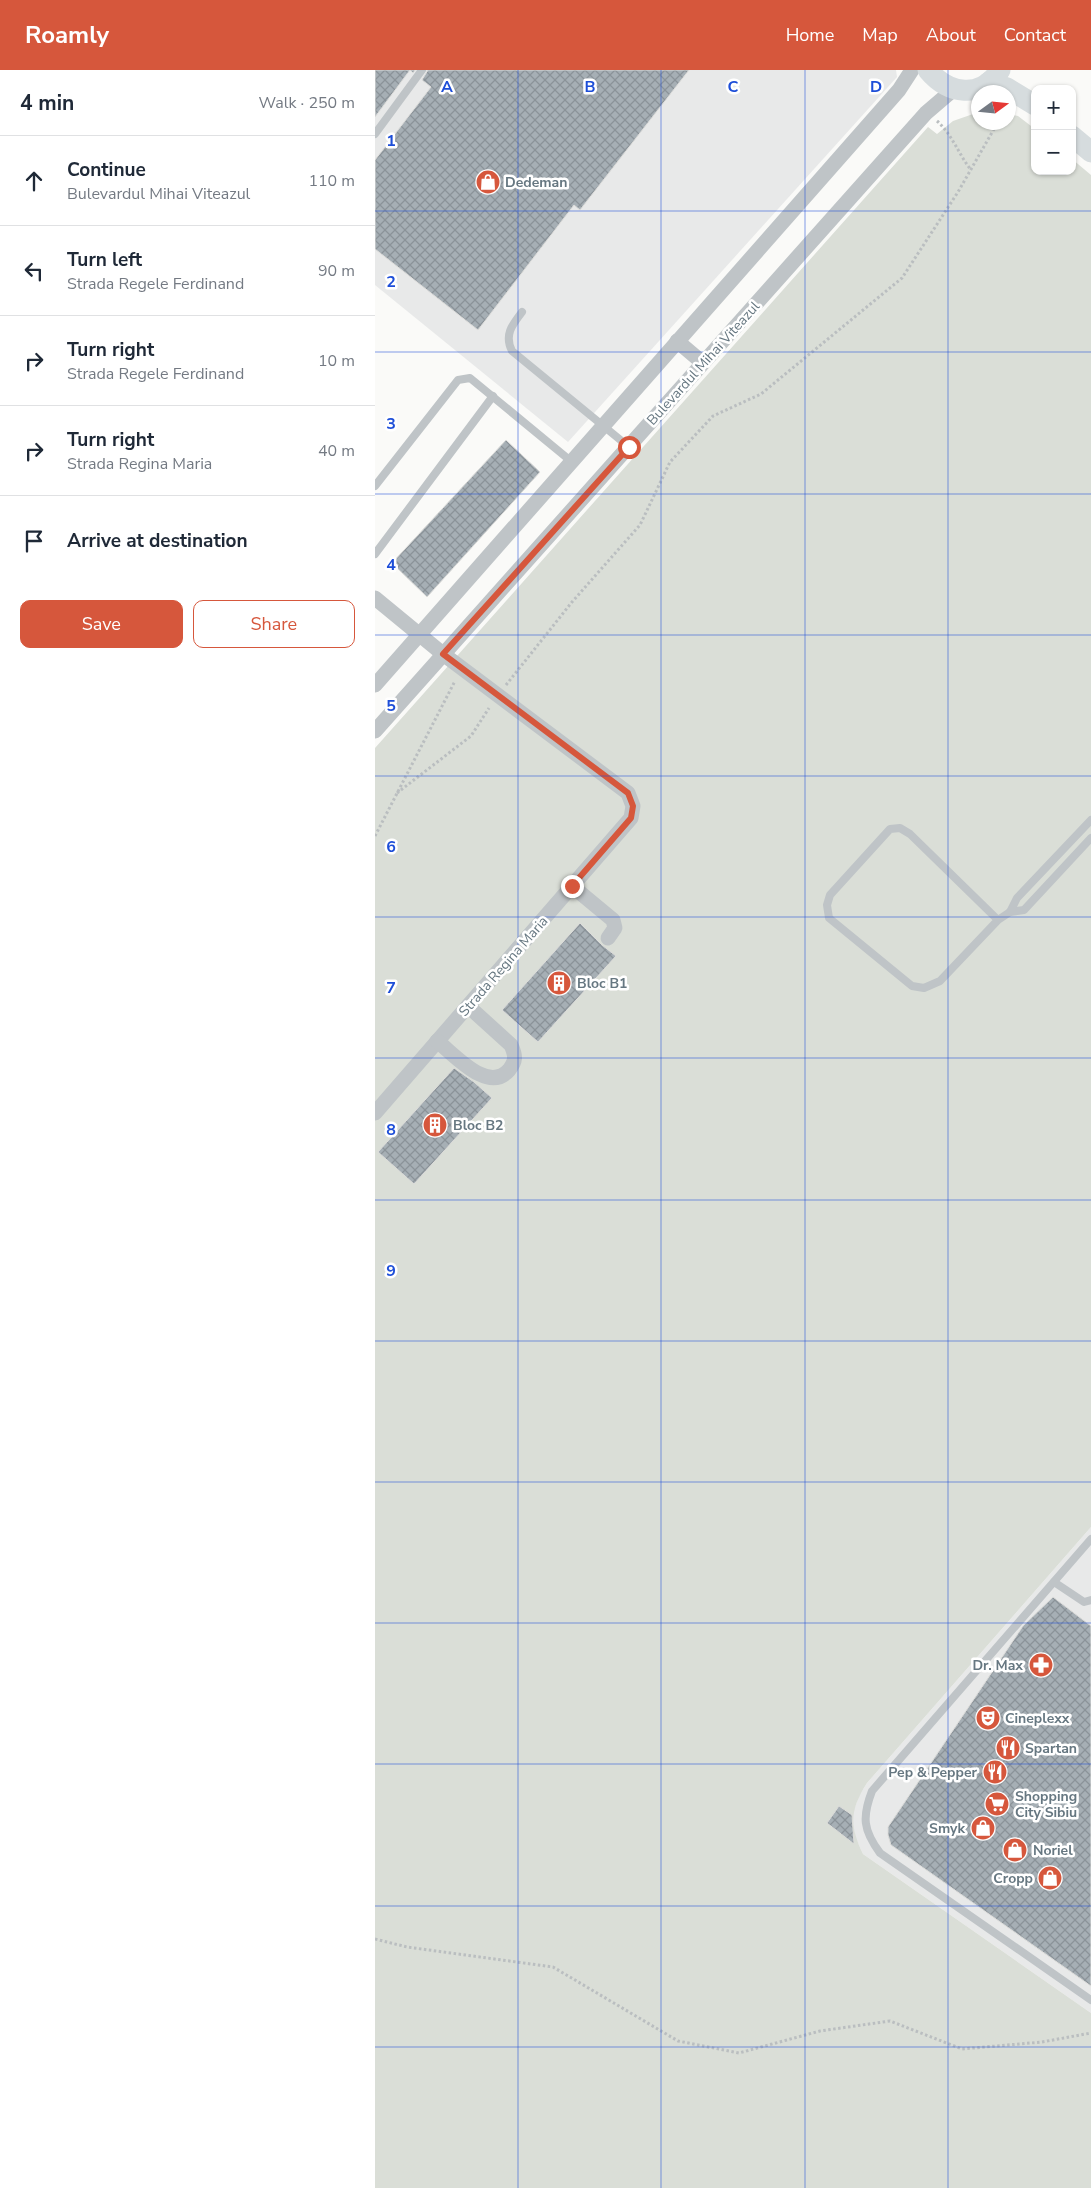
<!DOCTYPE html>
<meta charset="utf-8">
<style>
:root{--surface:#fff;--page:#f2f2f3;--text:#1f2937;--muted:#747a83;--line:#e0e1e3;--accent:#d6573c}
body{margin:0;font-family:"Nunito Sans",sans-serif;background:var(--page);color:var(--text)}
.controls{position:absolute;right:15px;top:15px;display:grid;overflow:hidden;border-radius:10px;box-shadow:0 1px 4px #0004}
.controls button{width:45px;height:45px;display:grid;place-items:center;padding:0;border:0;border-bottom:1px solid var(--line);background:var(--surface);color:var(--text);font:25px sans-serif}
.compass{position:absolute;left:596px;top:15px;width:45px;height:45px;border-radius:50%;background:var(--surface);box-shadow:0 1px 4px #0004;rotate:75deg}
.stop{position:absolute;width:15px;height:15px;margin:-11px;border:4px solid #d6573c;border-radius:50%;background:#fff}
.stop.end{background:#d6573c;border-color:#fff;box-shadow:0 1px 5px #0008}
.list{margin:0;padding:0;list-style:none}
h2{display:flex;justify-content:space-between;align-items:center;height:65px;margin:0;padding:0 20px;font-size:21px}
h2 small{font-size:16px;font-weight:400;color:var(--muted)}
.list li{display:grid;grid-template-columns:32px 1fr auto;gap:15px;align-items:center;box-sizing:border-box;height:90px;padding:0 20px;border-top:1px solid var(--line)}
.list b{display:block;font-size:19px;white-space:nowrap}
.list p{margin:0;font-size:16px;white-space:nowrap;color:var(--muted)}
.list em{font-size:16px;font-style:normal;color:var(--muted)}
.actions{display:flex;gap:10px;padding:15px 20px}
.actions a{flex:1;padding:11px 0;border:1px solid var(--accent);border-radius:10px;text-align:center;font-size:18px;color:var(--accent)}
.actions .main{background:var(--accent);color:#fff}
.icon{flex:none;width:28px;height:28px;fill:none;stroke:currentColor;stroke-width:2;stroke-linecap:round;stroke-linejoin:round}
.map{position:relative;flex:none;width:716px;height:2118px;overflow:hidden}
header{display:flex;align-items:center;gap:30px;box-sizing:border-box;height:70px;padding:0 25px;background:var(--accent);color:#fff}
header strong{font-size:24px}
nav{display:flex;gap:28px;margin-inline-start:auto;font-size:18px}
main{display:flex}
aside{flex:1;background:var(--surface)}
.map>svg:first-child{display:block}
.built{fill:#e8e9e9}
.green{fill:#daded7}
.building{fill:url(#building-cross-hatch);stroke:#dcdcda}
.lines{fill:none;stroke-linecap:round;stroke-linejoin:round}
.path{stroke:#babec0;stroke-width:3;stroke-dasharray:2.5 2.5;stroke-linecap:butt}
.lane{stroke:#bfc4c7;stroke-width:8}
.street{stroke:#bfc4c7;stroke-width:15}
.secondary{stroke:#d6dcde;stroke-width:21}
.route{stroke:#d6573c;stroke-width:6}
.grid{fill:none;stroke:#1d4ed8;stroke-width:1;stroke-opacity:0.55}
.labels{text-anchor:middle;stroke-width:5;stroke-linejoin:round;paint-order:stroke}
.poi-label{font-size:14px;font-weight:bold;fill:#667781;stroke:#fff;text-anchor:start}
.street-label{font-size:14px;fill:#667781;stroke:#fff}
.grid-label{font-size:16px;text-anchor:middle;font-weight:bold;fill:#1d4ed8;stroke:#fff;stroke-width:5;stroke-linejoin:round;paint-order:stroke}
</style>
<header>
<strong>Roamly</strong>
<nav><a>Home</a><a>Map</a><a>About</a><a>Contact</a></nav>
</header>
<main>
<aside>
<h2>4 min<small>Walk · 250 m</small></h2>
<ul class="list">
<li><svg class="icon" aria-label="ahead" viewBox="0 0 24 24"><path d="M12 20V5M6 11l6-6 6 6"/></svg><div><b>Continue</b><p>Bulevardul Mihai Viteazul</p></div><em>110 m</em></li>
<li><svg class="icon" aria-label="left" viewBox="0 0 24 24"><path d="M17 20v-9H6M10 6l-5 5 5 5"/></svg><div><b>Turn left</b><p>Strada Regele Ferdinand</p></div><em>90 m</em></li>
<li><svg class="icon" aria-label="right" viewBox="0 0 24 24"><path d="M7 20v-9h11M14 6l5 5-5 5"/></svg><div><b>Turn right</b><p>Strada Regele Ferdinand</p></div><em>10 m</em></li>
<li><svg class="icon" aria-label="right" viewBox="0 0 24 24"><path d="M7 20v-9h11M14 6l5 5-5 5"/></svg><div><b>Turn right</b><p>Strada Regina Maria</p></div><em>40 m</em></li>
<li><svg class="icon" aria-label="arrive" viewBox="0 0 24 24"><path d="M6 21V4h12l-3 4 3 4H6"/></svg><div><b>Arrive at destination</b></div></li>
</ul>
<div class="actions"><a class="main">Save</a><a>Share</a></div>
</aside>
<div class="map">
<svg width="716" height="2118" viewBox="0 0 716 2118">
<defs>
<pattern id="building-cross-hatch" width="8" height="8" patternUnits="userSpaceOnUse" patternTransform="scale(1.25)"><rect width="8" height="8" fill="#a6afb5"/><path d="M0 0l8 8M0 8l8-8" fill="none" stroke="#8b9399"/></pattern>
</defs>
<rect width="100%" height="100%" fill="#fafaf8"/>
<g class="built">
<polygon points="0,0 521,0 522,7 193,372 0,215"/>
<polygon points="716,1457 716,1943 488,1784 480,1767 477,1745 484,1726 492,1713"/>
</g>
<path class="green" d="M601 43H603L604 52H634V44L643 46 660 59V101H697V89L716 105V1457L492 1713C475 1740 474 1755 488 1784L716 1943V2118H0V678L553 57 562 64 578 51Z"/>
<g class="building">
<polygon points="0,0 40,0 38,3 35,0 0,47"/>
<polygon points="53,0 314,0 205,140 199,135 103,260 0,179 0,90 56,17 47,10"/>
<polygon points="131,370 165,402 52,527 17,493"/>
<polygon points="205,853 227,875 241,886 163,972 127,940"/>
<polygon points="79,998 99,1012 117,1028 39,1114 3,1082"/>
<polygon points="678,1527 716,1556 716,1916 516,1775 513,1765 513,1757 648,1556"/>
<polygon points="464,1736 477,1745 479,1774 452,1753"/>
</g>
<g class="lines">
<g class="path">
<path d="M562 51C577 64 584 85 596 100"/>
<polyline points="131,615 197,532 265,455 295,392 338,346 386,324 527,208 583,122 623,52"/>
<polyline points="22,723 96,666 114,638"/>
<polyline points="0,766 80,611"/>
<polyline points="0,1869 32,1877 178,1897 303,1971 364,1983 445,1961 515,1951 587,1979 667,1972 716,1963"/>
</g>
<g class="lane">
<polyline points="0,64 47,0"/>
<path d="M147 242C137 255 129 265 137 281L254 377"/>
<polyline points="0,416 83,310 95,308 197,392"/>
<polyline points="0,484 118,326"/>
<polyline points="635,842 649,840 716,768"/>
<polyline points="623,850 535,764 525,758 515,759 455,825 452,835 454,848 537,916 549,918 565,911 623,850 635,842 642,828 716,750"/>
<path d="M716 1469 497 1721C487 1747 488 1760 505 1783L716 1930"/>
<polyline points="679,1512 709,1532 716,1530"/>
</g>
<g class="street">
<polyline points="302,271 328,293"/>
<polyline points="0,528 68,584 253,723 258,736 256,748 0,1043"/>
<polyline points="0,615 524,20 537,0"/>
<polyline points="0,661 551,43 579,19"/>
<polyline points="197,816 238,850 240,858 233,868"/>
<path d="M62 971C80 985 113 1024 134 1000 141 991 141 986 136 975L93 936"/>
</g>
<g class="secondary">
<path d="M553 0C573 24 606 30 625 0"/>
<polyline points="614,12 632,18 660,35"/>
<polyline points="697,66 716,82"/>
</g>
</g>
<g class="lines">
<polyline class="route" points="197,816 256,748 258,736 253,723 68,584 254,377"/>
</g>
<path class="grid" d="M143 0V2118M286 0V2118M430 0V2118M573 0V2118M0 141H716M0 282H716M0 424H716M0 565H716M0 706H716M0 847H716M0 988H716M0 1130H716M0 1271H716M0 1412H716M0 1553H716M0 1694H716M0 1836H716M0 1977H716"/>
<defs>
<symbol id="shop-disc" viewBox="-11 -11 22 22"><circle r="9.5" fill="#d6573c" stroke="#fff"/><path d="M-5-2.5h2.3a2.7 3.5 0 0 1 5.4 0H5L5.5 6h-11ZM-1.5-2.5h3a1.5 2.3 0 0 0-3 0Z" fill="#fff"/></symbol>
<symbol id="building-disc" viewBox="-11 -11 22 22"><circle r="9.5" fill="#d6573c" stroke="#fff"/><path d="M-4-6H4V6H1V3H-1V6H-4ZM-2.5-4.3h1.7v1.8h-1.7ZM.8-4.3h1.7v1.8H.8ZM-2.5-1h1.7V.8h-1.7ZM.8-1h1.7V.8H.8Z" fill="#fff"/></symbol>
<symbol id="pharmacy-disc" viewBox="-11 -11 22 22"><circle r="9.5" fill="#d6573c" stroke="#fff"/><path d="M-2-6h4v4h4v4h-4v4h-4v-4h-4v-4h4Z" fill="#fff"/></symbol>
<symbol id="theatre-disc" viewBox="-11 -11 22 22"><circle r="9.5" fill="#d6573c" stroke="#fff"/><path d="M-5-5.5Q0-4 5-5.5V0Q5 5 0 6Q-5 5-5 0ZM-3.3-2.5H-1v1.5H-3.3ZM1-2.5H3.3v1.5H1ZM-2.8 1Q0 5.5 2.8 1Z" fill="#fff"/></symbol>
<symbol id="restaurant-disc" viewBox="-11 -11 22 22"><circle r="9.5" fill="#d6573c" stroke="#fff"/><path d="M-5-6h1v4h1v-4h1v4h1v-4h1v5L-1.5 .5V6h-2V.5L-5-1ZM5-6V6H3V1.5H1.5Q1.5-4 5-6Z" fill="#fff"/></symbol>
<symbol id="supermarket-disc" viewBox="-11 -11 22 22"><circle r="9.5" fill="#d6573c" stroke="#fff"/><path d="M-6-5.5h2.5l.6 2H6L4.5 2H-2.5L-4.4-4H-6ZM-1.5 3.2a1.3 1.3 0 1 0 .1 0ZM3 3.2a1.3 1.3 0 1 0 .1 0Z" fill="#fff"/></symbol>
</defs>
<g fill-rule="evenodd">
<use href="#shop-disc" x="99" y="98" width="28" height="28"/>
<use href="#building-disc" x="170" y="899" width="28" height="28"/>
<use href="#building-disc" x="46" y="1041" width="28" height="28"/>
<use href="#pharmacy-disc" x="652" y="1581" width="28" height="28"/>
<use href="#theatre-disc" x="599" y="1634" width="28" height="28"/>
<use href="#restaurant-disc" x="619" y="1664" width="28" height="28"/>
<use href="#restaurant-disc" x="606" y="1688" width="28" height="28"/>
<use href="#supermarket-disc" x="608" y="1720" width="28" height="28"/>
<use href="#shop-disc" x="594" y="1744" width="28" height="28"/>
<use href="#shop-disc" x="626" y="1766" width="28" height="28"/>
<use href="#shop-disc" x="661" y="1794" width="28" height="28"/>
</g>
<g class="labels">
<g class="poi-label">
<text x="130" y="117">Dedeman</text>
<text x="202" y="918">Bloc B1</text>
<text x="78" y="1060">Bloc B2</text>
<text x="648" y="1600" text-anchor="end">Dr. Max</text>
<text x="630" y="1653">Cineplexx</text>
<text x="650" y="1683">Spartan</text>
<text x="602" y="1707" text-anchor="end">Pep &amp; Pepper</text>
<text x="640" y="1731">Shopping<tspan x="640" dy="16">City Sibiu</tspan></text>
<text x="590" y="1763" text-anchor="end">Smyk</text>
<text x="658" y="1785">Noriel</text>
<text x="658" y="1813" text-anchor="end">Cropp</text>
</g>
<g class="street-label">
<text transform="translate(328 293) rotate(-48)" y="5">Bulevardul Mihai Viteazul</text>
<text transform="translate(128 896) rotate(-49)" y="5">Strada Regina Maria</text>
</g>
</g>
<g class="grid-label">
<text x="72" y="22">A</text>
<text x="215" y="22">B</text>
<text x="358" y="22">C</text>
<text x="501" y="22">D</text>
<text x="16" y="76">1</text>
<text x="16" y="217">2</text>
<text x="16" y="359">3</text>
<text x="16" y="500">4</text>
<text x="16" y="641">5</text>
<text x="16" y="782">6</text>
<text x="16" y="923">7</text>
<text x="16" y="1065">8</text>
<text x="16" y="1206">9</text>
</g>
</svg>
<div class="controls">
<button>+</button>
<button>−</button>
</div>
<svg class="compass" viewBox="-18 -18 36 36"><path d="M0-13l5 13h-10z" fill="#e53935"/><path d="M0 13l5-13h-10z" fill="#747a83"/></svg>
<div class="stop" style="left:254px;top:377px"></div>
<div class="stop end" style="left:197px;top:816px"></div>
</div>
</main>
